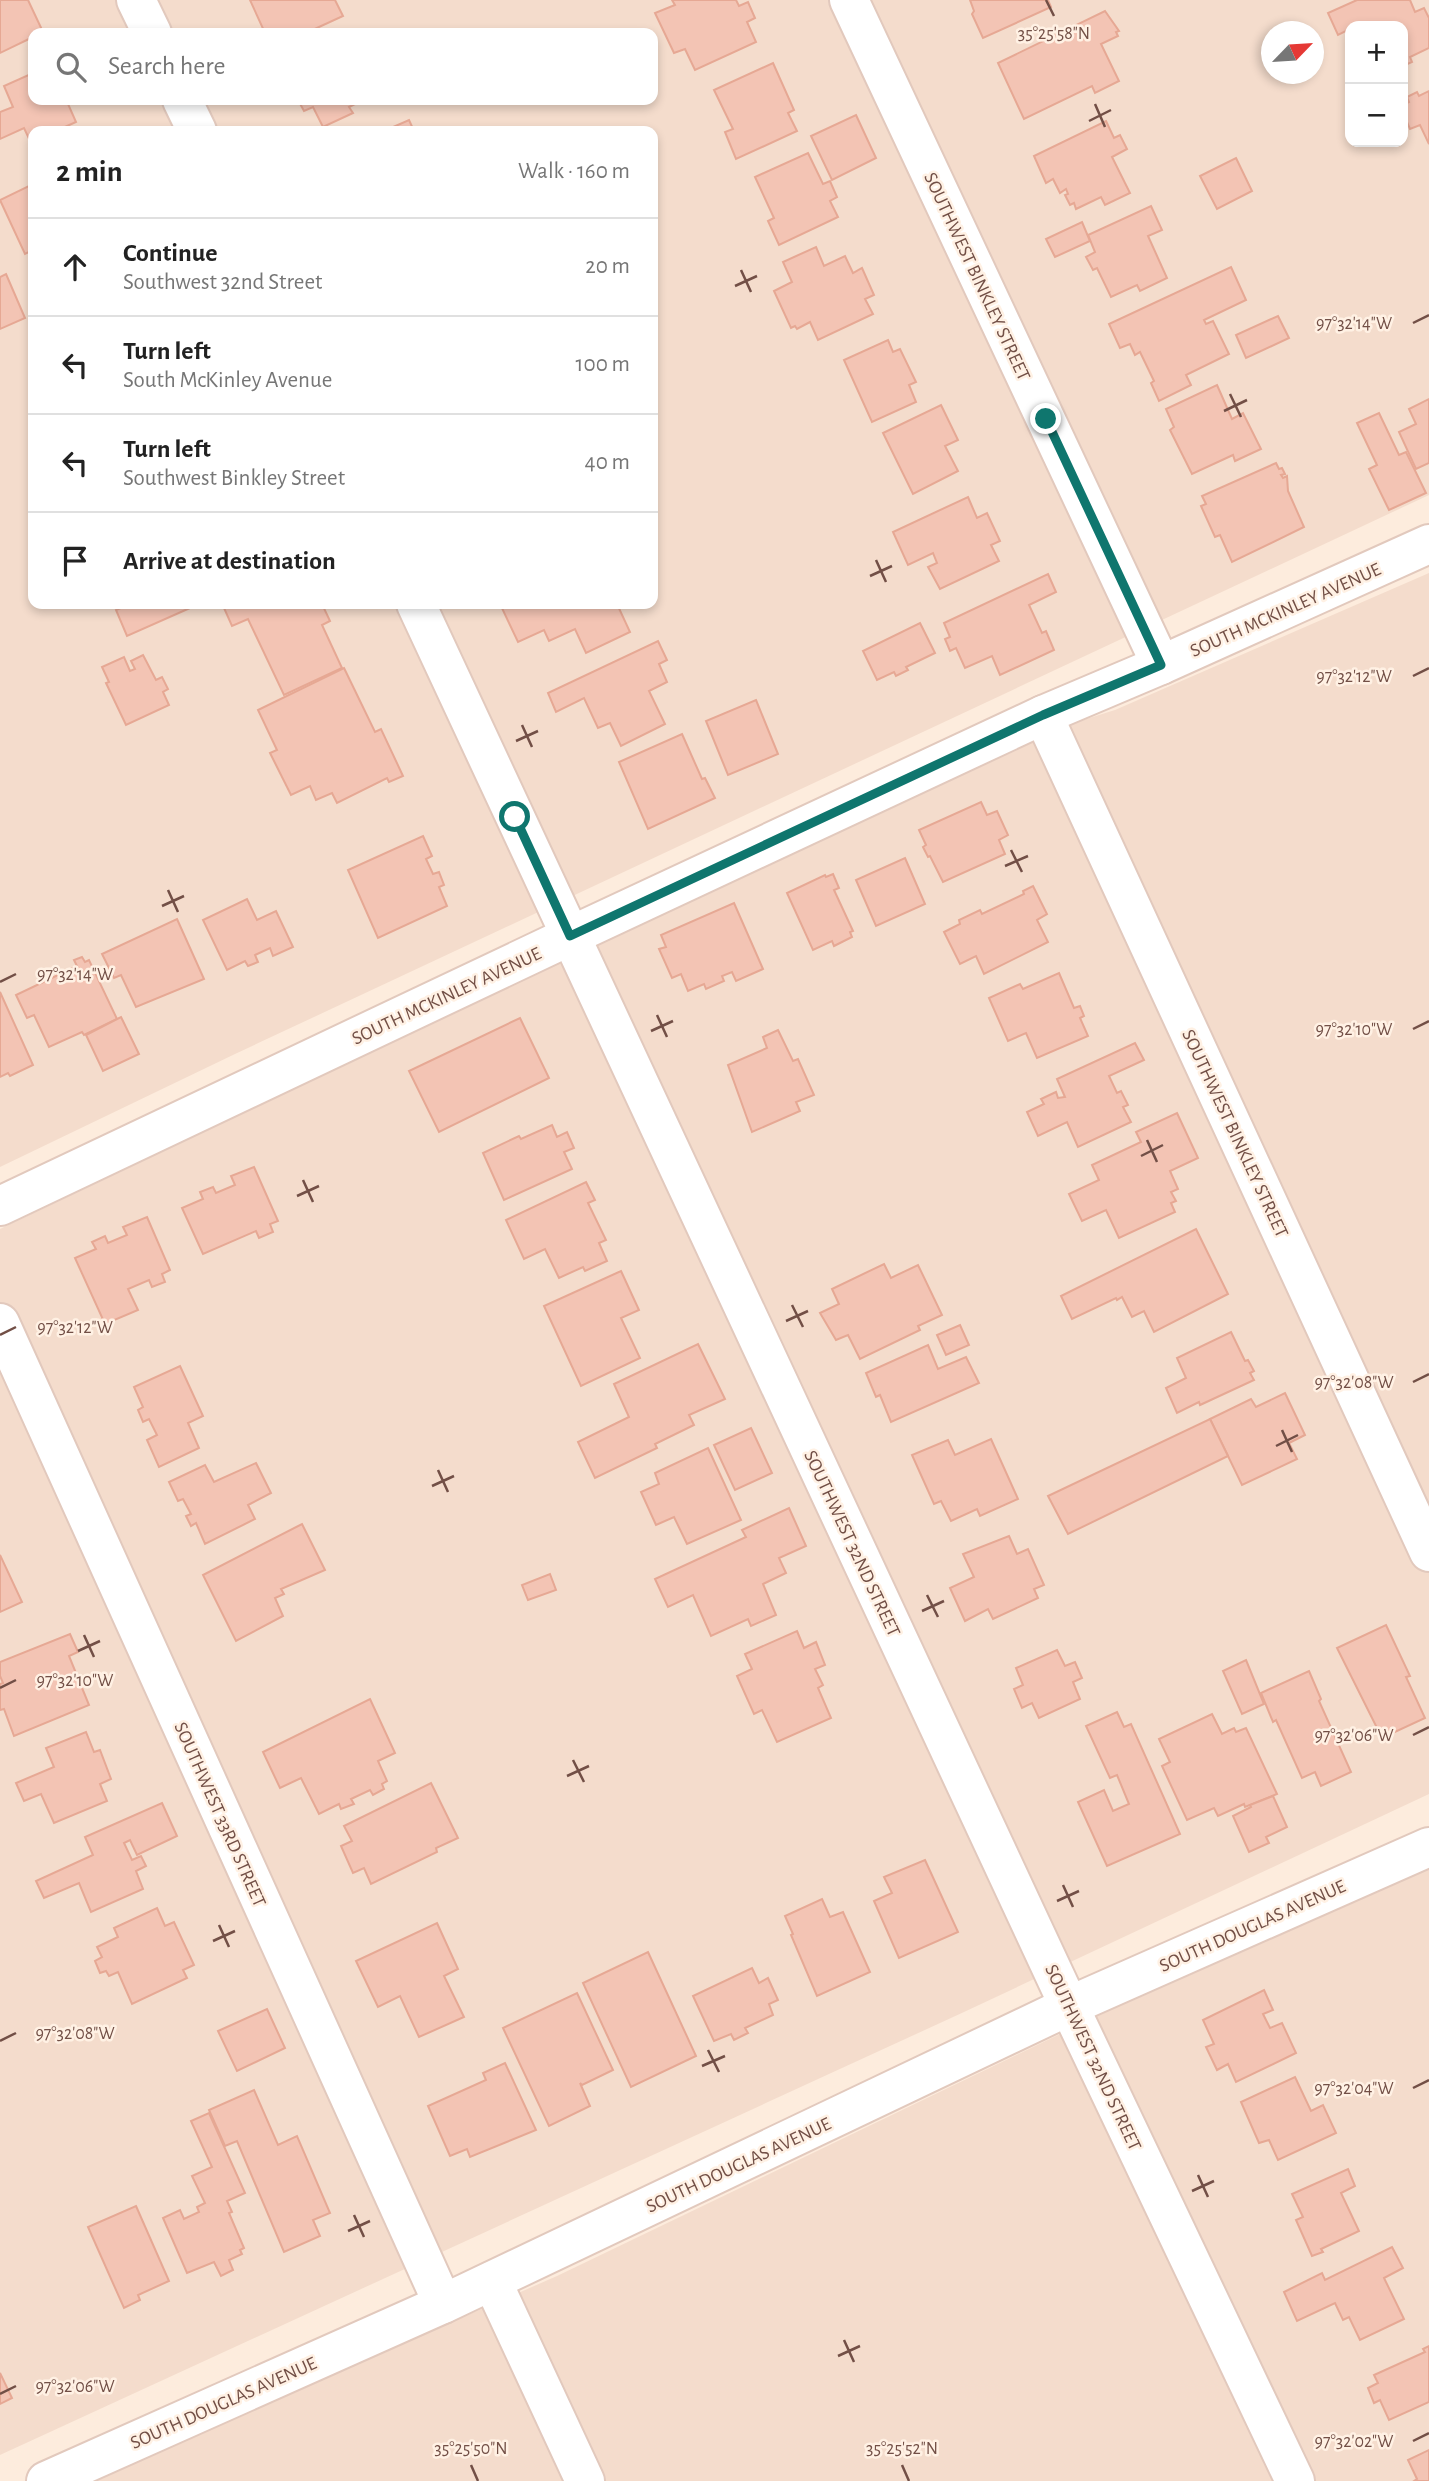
<!DOCTYPE html>
<meta charset="utf-8">
<style>
:root{--surface:#fff;--page:#f2f2f2;--text:#222;--muted:#767676;--line:#e0e0e0}
body{margin:0;font-family:"Alegreya Sans",sans-serif;background:var(--page);color:var(--text)}
.controls{position:absolute;right:21px;top:21px;display:grid;overflow:hidden;border-radius:14px;box-shadow:0 4px 10px #0003}
.controls button{width:63px;height:63px;display:grid;place-items:center;padding:0;border:0;border-bottom:2px solid var(--line);background:var(--surface);color:var(--text);font:35px sans-serif}
.compass{position:absolute;left:1261px;top:21px;width:63px;height:63px;border-radius:50%;background:var(--surface);box-shadow:0 4px 10px #0003;rotate:65deg}
.stop{position:absolute;width:21px;height:21px;margin:-16px;border:5px solid #0f766e;border-radius:50%;background:#fff}
.stop.end{background:#0f766e;border-color:#fff;box-shadow:0 2px 7px #0008}
.list{margin:0;padding:0;list-style:none}
h2{display:flex;justify-content:space-between;align-items:center;height:91px;margin:0;padding:0 28px;font-size:30px}
h2 small{font-size:23px;font-weight:400;color:var(--muted)}
.list li{display:grid;grid-template-columns:46px 1fr auto;gap:21px;align-items:center;box-sizing:border-box;height:98px;padding:0 28px;border-top:2px solid var(--line)}
.list b{display:block;font-size:26px;white-space:nowrap}
.list p{margin:0;font-size:23px;white-space:nowrap;color:var(--muted)}
.list em{font-size:23px;font-style:normal;color:var(--muted)}
.icon{flex:none;width:38px;height:38px;fill:none;stroke:currentColor;stroke-width:2;stroke-linecap:round;stroke-linejoin:round}
.map{position:relative;flex:none;width:1429px;height:2481px;overflow:hidden}
.search{position:absolute;background:var(--surface);box-shadow:0 4px 10px #0003;left:28px;top:28px;width:630px;height:77px;display:flex;align-items:center;gap:18px;box-sizing:border-box;padding:0 24px;border-radius:14px;color:var(--muted);font-size:26px}
.panel{position:absolute;background:var(--surface);box-shadow:0 4px 10px #0003;left:28px;top:126px;width:630px;height:483px;border-radius:14px}
.map>svg:first-child{display:block}
.residential{fill:#f4dccc;fill-rule:evenodd}
.building{fill:#f3c4b4;stroke:#e6a894;stroke-width:2}
.lines{fill:none;stroke-linecap:round;stroke-linejoin:round}
.minor-casing{stroke:#e2c9bd;stroke-width:42}
.minor{stroke:#fff;stroke-width:38}
.route{stroke:#0f766e;stroke-width:9}
.ticks{fill:none;stroke:#724f46;stroke-width:2.5}
.labels{text-anchor:middle;stroke-width:5;stroke-linejoin:round;paint-order:stroke}
.street-label{font-size:19px;fill:#724f46;stroke:#fff1e4}
.ticks-label{font-size:18px;text-anchor:middle;fill:#724f46;stroke:#fff1e4;stroke-width:5;stroke-linejoin:round;paint-order:stroke}
</style>
<div class="map">
<svg width="1429" height="2481" viewBox="0 0 1429 2481">
<rect width="100%" height="100%" fill="#fdecdd"/>
<g class="residential">
<path d="M0 0H1429V495L235 1054 0 1167ZM1350 26H1403V142H1350ZM1272 32H1314V74H1272ZM33 33H653V100H33ZM33 131H653V604H33Z"/>
<polygon points="1429,573 1429,1794 964,2012 0,2455 0,1229 478,1001 930,768 1115,710"/>
<polygon points="1429,1867 1429,2481 89,2481 557,2276 1137,1997"/>
</g>
<g class="building">
<polygon points="0,0 28,0 43,32 33,33 33,37 0,53"/>
<polygon points="250,0 335,0 343,16 306,33 265,33"/>
<polygon points="672,0 736,0 739,6 748,2 755,18 747,22 756,42 695,70 685,49 674,53 655,13 675,5"/>
<polygon points="970,0 1048,0 1051,7 983,38 972,14 974,11"/>
<polygon points="1357,0 1410,0 1415,12 1424,8 1429,18 1429,48 1410,57 1412,62 1403,66 1403,26 1350,26 1350,29 1338,35 1328,13"/>
<polygon points="1105,11 1119,31 1116,32 1118,36 1101,44 1119,81 1095,93 1092,86 1024,119 998,63"/>
<polygon points="773,63 794,110 788,113 797,131 736,159 725,132 733,129 714,90"/>
<polygon points="33,73 33,100 75,100 68,104 76,122 56,131 33,131 33,142 31,143 24,128 0,139 0,112 13,107 4,86"/>
<polygon points="1429,91 1429,144 1420,125 1410,129 1403,113 1403,105 1409,102 1407,97 1417,92 1419,96"/>
<polygon points="298,100 363,100 349,107 353,113 323,127 313,107 304,111"/>
<polygon points="856,115 876,158 832,180 811,136"/>
<polygon points="409,120 414,131 384,131"/>
<polygon points="1106,121 1114,138 1120,135 1127,149 1112,157 1130,193 1105,205 1101,197 1076,209 1074,203 1070,205 1065,195 1068,194 1066,189 1060,193 1053,179 1046,183 1034,156"/>
<polygon points="808,153 823,184 830,181 837,197 830,201 838,217 779,245 768,221 774,218 755,177"/>
<polygon points="1236,158 1252,191 1217,209 1200,176"/>
<polygon points="33,184 33,250 25,254 0,200"/>
<polygon points="1151,206 1162,230 1148,236 1167,278 1140,291 1137,285 1111,297 1097,268 1093,270 1086,257 1095,252 1088,235"/>
<polygon points="1082,222 1090,241 1055,257 1046,239"/>
<polygon points="816,247 824,266 845,256 853,273 862,268 874,295 865,299 873,314 818,340 810,322 797,329 795,326 791,328 774,291 792,282 783,262"/>
<polygon points="1231,267 1246,300 1204,320 1206,324 1213,321 1229,354 1186,375 1191,385 1159,401 1151,383 1154,381 1140,352 1135,355 1130,344 1120,348 1109,324"/>
<polygon points="6,274 25,318 0,329 0,277"/>
<polygon points="1278,316 1289,338 1246,358 1236,335"/>
<polygon points="888,340 893,352 900,349 916,382 909,385 916,402 872,422 844,360"/>
<polygon points="1217,385 1232,419 1243,413 1261,449 1235,461 1233,455 1192,474 1170,430 1174,427 1166,409"/>
<polygon points="1429,399 1429,463 1416,469 1399,432 1416,424 1409,409"/>
<polygon points="941,405 958,440 945,446 958,471 913,494 883,433"/>
<polygon points="1379,413 1399,455 1406,452 1426,493 1389,510 1369,469 1377,465 1357,423"/>
<polygon points="1276,463 1279,469 1282,468 1285,474 1281,475 1283,478 1287,476 1288,491 1304,527 1232,562 1220,535 1215,537 1201,506 1206,504 1202,496"/>
<polygon points="968,497 977,518 987,513 1000,541 991,545 999,561 940,589 928,567 937,563 933,553 908,565 893,532"/>
<polygon points="1048,574 1056,592 1029,605 1042,633 1046,631 1054,650 1000,675 992,656 965,668 956,648 950,651 945,639 950,637 944,623"/>
<polygon points="130,604 199,604 127,636 116,610"/>
<polygon points="232,604 322,604 330,621 322,625 342,668 284,695 248,619 232,626 224,608"/>
<polygon points="505,604 617,604 630,632 586,653 575,629 549,641 544,630 518,642 501,606"/>
<polygon points="920,623 935,653 906,667 908,670 896,676 894,672 877,680 863,651"/>
<polygon points="658,641 667,660 659,664 667,682 649,691 665,724 621,746 610,723 598,728 584,698 556,712 548,693"/>
<polygon points="143,655 156,680 162,677 168,689 163,692 169,705 126,725 106,683 109,682 102,667 124,657 130,671 135,669 131,661"/>
<polygon points="344,668 375,732 381,729 403,776 389,782 387,778 337,803 332,793 316,800 310,786 291,795 270,753 277,750 258,710"/>
<polygon points="756,700 778,754 728,775 706,721"/>
<polygon points="682,734 702,779 705,778 715,798 648,829 619,762"/>
<polygon points="981,802 987,815 997,811 1008,835 999,840 1005,854 943,882 930,856 928,857 923,847 926,845 919,830"/>
<polygon points="423,836 432,856 426,859 433,874 439,872 444,885 439,887 447,906 378,938 348,870"/>
<polygon points="905,858 925,904 876,926 856,880"/>
<polygon points="833,874 839,888 834,890 853,931 850,932 852,937 834,946 832,941 813,950 787,893 825,875 826,877"/>
<polygon points="1033,886 1047,914 1037,920 1048,942 984,974 976,956 960,964 944,932 960,924 959,920 980,910 982,914 1024,894 1023,891"/>
<polygon points="247,899 257,920 276,911 293,947 273,956 270,948 255,955 258,962 248,966 245,961 227,970 203,920"/>
<polygon points="734,903 763,969 736,981 732,972 722,976 724,981 706,989 704,984 688,991 681,974 672,978 659,949 666,947 661,935"/>
<polygon points="177,919 204,979 136,1007 121,975 114,978 102,954"/>
<polygon points="82,957 85,962 89,960 117,1019 84,1035 82,1032 49,1047 34,1015 27,1018 16,995 77,966 74,960"/>
<polygon points="1059,973 1074,1008 1080,1006 1084,1016 1080,1018 1088,1036 1037,1058 1026,1033 1008,1041 989,998 1020,984 1023,989"/>
<polygon points="0,992 33,1065 10,1076 8,1073 0,1077"/>
<polygon points="121,1017 139,1054 103,1071 86,1035"/>
<polygon points="520,1018 549,1078 439,1132 409,1071"/>
<polygon points="778,1030 793,1061 798,1059 814,1095 796,1102 800,1111 752,1132 728,1065 767,1048 763,1037"/>
<polygon points="1135,1043 1144,1060 1109,1076 1117,1093 1121,1091 1128,1105 1123,1107 1131,1122 1078,1147 1067,1122 1038,1136 1027,1112 1044,1104 1041,1099 1056,1092 1058,1098 1065,1097 1057,1079"/>
<polygon points="1177,1113 1198,1158 1170,1171 1178,1189 1171,1192 1176,1201 1171,1203 1175,1212 1119,1238 1106,1210 1082,1221 1069,1194 1099,1180 1092,1165 1141,1142 1136,1132"/>
<polygon points="552,1125 557,1137 567,1132 574,1148 564,1152 572,1169 504,1200 483,1153 519,1136 521,1139"/>
<polygon points="254,1167 278,1221 270,1224 273,1232 259,1238 256,1231 203,1254 182,1208 203,1199 200,1192 213,1187 216,1193 235,1185 231,1176"/>
<polygon points="586,1182 595,1200 588,1203 606,1240 599,1243 607,1261 585,1271 583,1267 559,1278 545,1249 524,1259 506,1220"/>
<polygon points="147,1217 170,1270 162,1274 165,1282 152,1287 149,1280 128,1289 138,1310 105,1324 75,1258 96,1249 92,1242 105,1236 108,1243 127,1235 123,1227"/>
<polygon points="1196,1229 1228,1294 1154,1332 1144,1311 1132,1317 1122,1297 1117,1300 1116,1298 1072,1319 1061,1296"/>
<polygon points="884,1264 891,1278 918,1265 942,1315 918,1326 920,1330 860,1359 848,1335 836,1340 820,1313 839,1304 832,1289"/>
<polygon points="621,1271 639,1310 621,1318 640,1358 581,1386 544,1306"/>
<polygon points="960,1325 969,1345 946,1355 937,1335"/>
<polygon points="1231,1332 1245,1361 1248,1360 1254,1371 1250,1373 1254,1380 1200,1405 1199,1402 1177,1413 1166,1388 1186,1378 1177,1358"/>
<polygon points="698,1344 725,1399 689,1415 694,1425 655,1444 657,1448 595,1478 578,1442 629,1417 614,1384"/>
<polygon points="928,1345 938,1369 966,1357 979,1383 891,1422 880,1395 876,1397 866,1373"/>
<polygon points="180,1366 203,1416 188,1423 199,1448 159,1467 147,1440 157,1435 149,1419 143,1422 138,1410 143,1407 134,1387"/>
<polygon points="1285,1393 1305,1435 1289,1443 1297,1459 1242,1485 1210,1419 1251,1399 1256,1407"/>
<polygon points="1210,1419 1228,1456 1068,1534 1048,1496"/>
<polygon points="751,1428 772,1473 735,1490 714,1445"/>
<polygon points="991,1439 1018,1499 980,1516 977,1509 951,1521 941,1501 934,1504 912,1455 948,1440 955,1455"/>
<polygon points="708,1448 741,1520 687,1544 674,1517 656,1525 641,1492 659,1484 655,1473"/>
<polygon points="256,1463 271,1493 248,1505 255,1519 205,1544 196,1523 191,1526 186,1516 191,1514 183,1499 178,1501 169,1482 205,1465 214,1482"/>
<polygon points="789,1508 806,1546 779,1558 786,1573 763,1584 776,1615 751,1626 748,1619 711,1636 693,1595 668,1607 655,1579 746,1537 742,1530"/>
<polygon points="302,1524 325,1570 281,1589 284,1594 275,1598 283,1616 236,1641 203,1575"/>
<polygon points="1009,1536 1017,1554 1028,1549 1044,1585 1034,1589 1038,1598 993,1619 988,1609 965,1621 950,1588 974,1577 963,1554"/>
<polygon points="0,1555 22,1602 0,1612"/>
<polygon points="550,1574 556,1590 528,1600 522,1585"/>
<polygon points="1386,1625 1410,1676 1406,1677 1425,1718 1382,1738 1337,1648"/>
<polygon points="797,1631 804,1648 816,1642 825,1665 815,1669 823,1685 818,1688 831,1718 777,1742 762,1710 754,1714 737,1676 752,1669 745,1654"/>
<polygon points="70,1634 78,1652 69,1656 89,1705 14,1736 4,1709 0,1710 0,1684 3,1683 0,1676 0,1662"/>
<polygon points="1057,1650 1065,1666 1075,1662 1082,1678 1073,1682 1080,1699 1039,1718 1032,1703 1022,1708 1014,1689 1023,1685 1016,1668"/>
<polygon points="1246,1660 1264,1704 1242,1714 1223,1671"/>
<polygon points="1309,1671 1321,1699 1319,1701 1351,1772 1321,1786 1315,1772 1302,1778 1276,1720 1273,1722 1261,1693"/>
<polygon points="370,1699 395,1753 378,1761 387,1781 382,1784 384,1789 373,1795 370,1790 351,1799 354,1804 341,1809 339,1804 319,1814 301,1778 280,1788 263,1752"/>
<polygon points="1117,1712 1124,1727 1131,1724 1180,1834 1107,1866 1078,1802 1104,1790 1113,1811 1129,1804 1117,1775 1110,1778 1086,1726"/>
<polygon points="1212,1714 1222,1734 1234,1728 1236,1732 1246,1728 1277,1794 1245,1807 1244,1804 1218,1816 1214,1808 1187,1820 1162,1766 1170,1762 1159,1739"/>
<polygon points="86,1732 94,1752 100,1750 111,1779 100,1784 107,1801 54,1823 41,1794 24,1801 16,1783 54,1767 46,1748"/>
<polygon points="431,1783 458,1838 436,1848 437,1852 371,1884 364,1868 353,1873 341,1846 352,1841 344,1826"/>
<polygon points="1273,1796 1287,1827 1266,1837 1269,1843 1249,1852 1233,1816 1251,1807 1250,1805"/>
<polygon points="162,1803 177,1836 137,1855 130,1840 124,1843 132,1860 141,1856 146,1866 136,1871 143,1889 91,1912 79,1883 44,1898 36,1881 93,1855 85,1837"/>
<polygon points="925,1860 958,1932 899,1958 874,1901 892,1893 884,1877"/>
<polygon points="822,1899 830,1917 843,1912 870,1972 817,1996 791,1935 793,1934 785,1916"/>
<polygon points="157,1908 165,1926 174,1922 194,1965 183,1970 187,1978 132,2004 118,1972 109,1976 106,1971 100,1973 95,1961 102,1957 97,1947 118,1937 114,1928"/>
<polygon points="437,1923 458,1969 444,1976 464,2017 419,2037 400,1996 378,2007 356,1961"/>
<polygon points="648,1952 696,2056 631,2087 583,1983"/>
<polygon points="752,1968 759,1983 768,1978 778,2000 769,2004 773,2015 745,2028 748,2033 734,2040 731,2034 714,2041 693,1996"/>
<polygon points="1264,1990 1273,2010 1263,2014 1270,2028 1282,2023 1296,2053 1236,2082 1228,2064 1217,2070 1206,2047 1214,2044 1203,2020"/>
<polygon points="577,1993 613,2070 582,2085 580,2083 590,2106 549,2126 503,2028"/>
<polygon points="267,2009 285,2048 237,2071 218,2031"/>
<polygon points="505,2063 536,2130 470,2157 467,2149 450,2156 428,2106 486,2080 483,2073"/>
<polygon points="1295,2077 1311,2111 1323,2105 1336,2133 1278,2160 1269,2140 1259,2143 1241,2102"/>
<polygon points="254,2090 278,2145 297,2136 330,2213 313,2220 320,2236 284,2252 237,2141 225,2146 209,2110"/>
<polygon points="209,2113 245,2193 227,2201 232,2212 229,2213 244,2248 240,2250 242,2254 229,2260 233,2270 221,2276 214,2262 187,2273 163,2218 180,2210 184,2219 199,2212 197,2207 205,2203 192,2176 212,2167 191,2121"/>
<polygon points="1348,2169 1355,2186 1341,2193 1359,2231 1321,2249 1323,2252 1312,2256 1296,2220 1303,2217 1292,2194"/>
<polygon points="136,2206 169,2281 138,2295 140,2300 124,2308 88,2227"/>
<polygon points="1392,2247 1403,2268 1384,2278 1404,2319 1360,2340 1349,2317 1343,2320 1335,2303 1297,2321 1284,2292 1322,2273 1325,2280"/>
<polygon points="1429,2346 1429,2402 1389,2420 1380,2400 1374,2403 1368,2388 1378,2383 1374,2375 1425,2352 1423,2349"/>
<polygon points="0,2373 12,2398 0,2404"/>
<polygon points="1429,2450 1429,2481 1414,2481 1417,2479 1408,2460"/>
</g>
<g class="lines">
<defs>
<g id="minor">
<polyline points="136,0 152,33"/>
<polyline points="849,0 1161,665"/>
<polyline points="182,100 197,131"/>
<polyline points="416,604 1069,2006 1295,2481"/>
<polyline points="1043,715 1429,1552"/>
<polyline points="0,1206 570,936 1043,715 1161,665 1429,544"/>
<polyline points="0,1323 443,2304"/>
<polyline points="492,2281 585,2481"/>
<polyline points="46,2481 443,2304 1069,2006 1429,1847"/>
</g>
</defs>
<use href="#minor" class="minor-casing"/>
<use href="#minor" class="minor"/>
</g>
<g class="lines">
<polyline class="route" points="515,817 570,936 1043,715 1161,665 1046,419"/>
</g>
<path class="ticks" d="M1046 0 1054 16M1095 104 1105 127M1089 121 1111 110M741 270 751 292M735 286 757 276M1413 323 1429 315M1230 394 1241 417M1224 411 1247 400M876 560 886 582M870 576 892 566M1413 676 1429 668M522 725 532 747M516 741 538 731M1011 850 1022 872M1005 866 1028 856M168 890 178 912M162 906 184 896M0 982 16 974M657 1015 667 1037M1413 1029 1429 1021M651 1031 673 1021M1147 1140 1157 1162M1141 1156 1163 1145M303 1180 313 1202M297 1196 319 1186M792 1305 803 1327M786 1321 808 1311M0 1335 16 1327M1413 1382 1429 1374M1282 1430 1292 1452M1276 1446 1298 1435M438 1470 448 1492M432 1486 454 1476M927 1595 938 1617M922 1611 944 1601M84 1635 94 1657M78 1651 100 1641M0 1688 16 1680M1413 1735 1429 1727M573 1760 584 1782M567 1776 589 1766M1063 1885 1073 1907M1057 1901 1079 1891M219 1925 229 1947M213 1941 235 1931M0 2041 16 2033M708 2050 719 2072M702 2066 725 2056M1413 2088 1429 2080M1198 2175 1208 2197M1192 2191 1214 2181M354 2215 364 2237M348 2231 370 2221M844 2340 854 2362M838 2356 860 2346M0 2394 16 2386M1413 2441 1429 2433M471 2465 478 2481M902 2465 909 2481"/>
<g class="labels">
<g class="street-label">
<text transform="translate(978 276) rotate(65)" y="7">SOUTHWEST BINKLEY STREET</text>
<text transform="translate(1285 609) rotate(-24)" y="7">SOUTH MCKINLEY AVENUE</text>
<text transform="translate(446 995) rotate(-25)" y="7">SOUTH MCKINLEY AVENUE</text>
<text transform="translate(1236 1133) rotate(65)" y="7">SOUTHWEST BINKLEY STREET</text>
<text transform="translate(853 1543) rotate(65)" y="7">SOUTHWEST 32ND STREET</text>
<text transform="translate(221 1814) rotate(66)" y="7">SOUTHWEST 33RD STREET</text>
<text transform="translate(1252 1925) rotate(-24)" y="7">SOUTH DOUGLAS AVENUE</text>
<text transform="translate(1094 2057) rotate(65)" y="7">SOUTHWEST 32ND STREET</text>
<text transform="translate(738 2164) rotate(-25)" y="7">SOUTH DOUGLAS AVENUE</text>
<text transform="translate(223 2402) rotate(-24)" y="7">SOUTH DOUGLAS AVENUE</text>
</g>
</g>
<g class="ticks-label">
<text x="1054" y="39">35°25'58"N</text>
<text x="1354" y="329">97°32'14"W</text>
<text x="1354" y="682">97°32'12"W</text>
<text x="75" y="980">97°32'14"W</text>
<text x="1354" y="1035">97°32'10"W</text>
<text x="75" y="1333">97°32'12"W</text>
<text x="1354" y="1388">97°32'08"W</text>
<text x="75" y="1686">97°32'10"W</text>
<text x="1354" y="1741">97°32'06"W</text>
<text x="75" y="2039">97°32'08"W</text>
<text x="1354" y="2094">97°32'04"W</text>
<text x="75" y="2392">97°32'06"W</text>
<text x="1354" y="2447">97°32'02"W</text>
<text x="471" y="2454">35°25'50"N</text>
<text x="902" y="2454">35°25'52"N</text>
</g>
</svg>
<div class="controls">
<button>+</button>
<button>−</button>
</div>
<svg class="compass" viewBox="-18 -18 36 36"><path d="M0-13l5 13h-10z" fill="#e53935"/><path d="M0 13l5-13h-10z" fill="#767676"/></svg>
<div class="stop" style="left:515px;top:817px"></div>
<div class="stop end" style="left:1046px;top:419px"></div>
<div class="search"><svg class="icon" aria-label="search" viewBox="0 0 24 24"><circle cx="10" cy="10" r="6"/><path d="M15 15l6 6"/></svg>Search here</div>
<section class="panel">
<h2>2 min<small>Walk · 160 m</small></h2>
<ul class="list">
<li><svg class="icon" aria-label="ahead" viewBox="0 0 24 24"><path d="M12 20V5M6 11l6-6 6 6"/></svg><div><b>Continue</b><p>Southwest 32nd Street</p></div><em>20 m</em></li>
<li><svg class="icon" aria-label="left" viewBox="0 0 24 24"><path d="M17 20v-9H6M10 6l-5 5 5 5"/></svg><div><b>Turn left</b><p>South McKinley Avenue</p></div><em>100 m</em></li>
<li><svg class="icon" aria-label="left" viewBox="0 0 24 24"><path d="M17 20v-9H6M10 6l-5 5 5 5"/></svg><div><b>Turn left</b><p>Southwest Binkley Street</p></div><em>40 m</em></li>
<li><svg class="icon" aria-label="arrive" viewBox="0 0 24 24"><path d="M6 21V4h12l-3 4 3 4H6"/></svg><div><b>Arrive at destination</b></div></li>
</ul>
</section>
</div>
